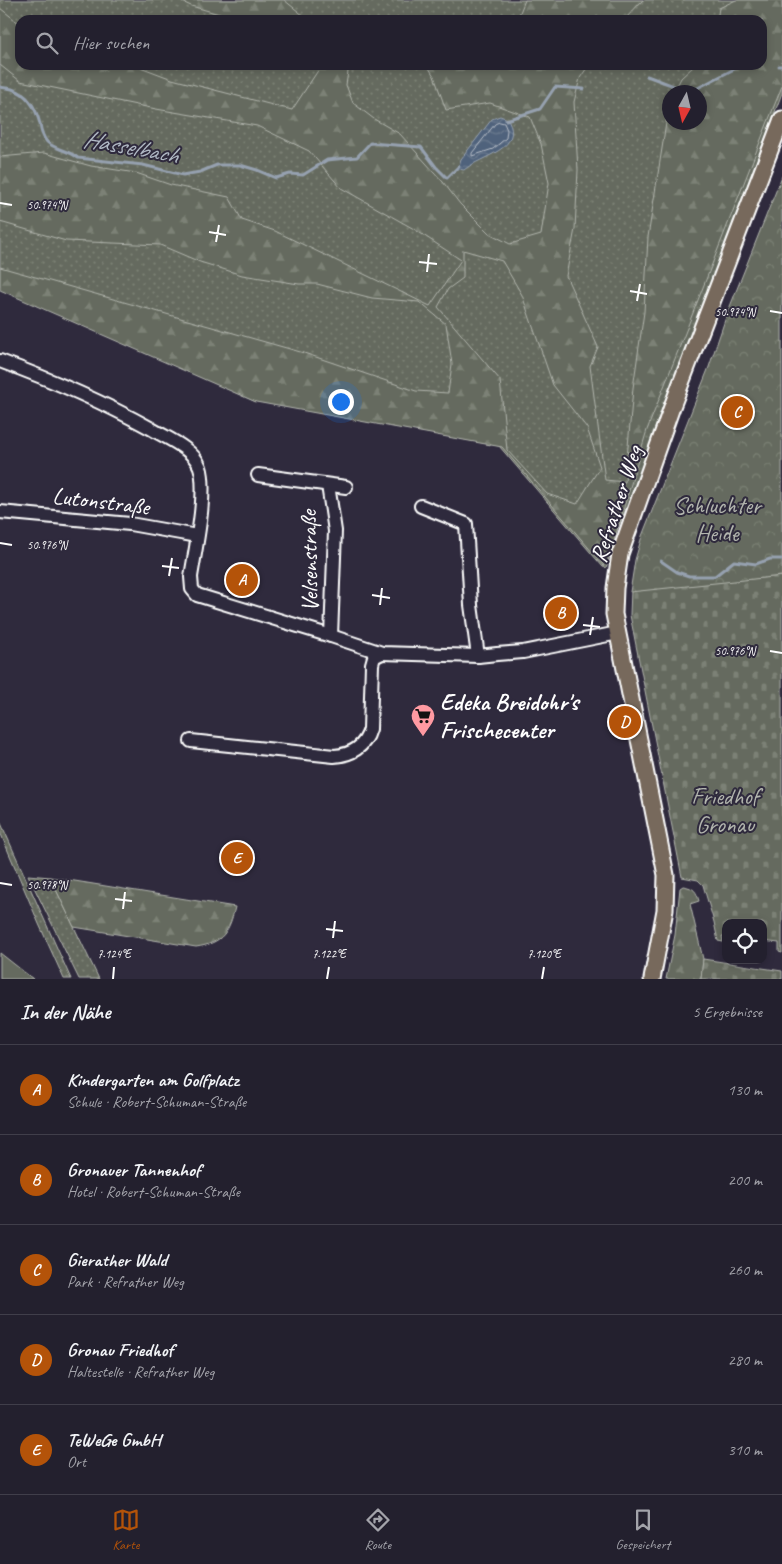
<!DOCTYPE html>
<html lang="de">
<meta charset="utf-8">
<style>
:root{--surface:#23202e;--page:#2b2836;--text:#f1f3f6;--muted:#a3a3aa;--line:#403e4a;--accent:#b45309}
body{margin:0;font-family:Caveat,sans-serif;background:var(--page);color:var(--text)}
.controls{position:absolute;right:15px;bottom:15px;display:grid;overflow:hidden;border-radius:10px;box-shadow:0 2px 8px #0003}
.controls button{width:45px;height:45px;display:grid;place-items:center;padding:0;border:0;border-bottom:1px solid var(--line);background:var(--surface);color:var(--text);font:25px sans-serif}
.compass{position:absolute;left:662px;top:85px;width:45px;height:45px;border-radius:50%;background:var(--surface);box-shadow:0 2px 8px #0003;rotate:188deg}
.you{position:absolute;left:340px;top:401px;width:18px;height:18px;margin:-12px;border:4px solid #fff;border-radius:50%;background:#1a73e8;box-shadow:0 0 0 8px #1a73e833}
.badge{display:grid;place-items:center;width:32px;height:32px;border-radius:50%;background:var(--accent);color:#fff;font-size:16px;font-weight:700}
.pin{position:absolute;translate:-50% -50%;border:2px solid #fff;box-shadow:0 1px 5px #0006}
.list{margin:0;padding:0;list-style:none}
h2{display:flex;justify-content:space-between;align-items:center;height:65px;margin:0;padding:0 20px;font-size:21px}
h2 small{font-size:16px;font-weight:400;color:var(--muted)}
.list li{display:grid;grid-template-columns:32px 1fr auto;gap:15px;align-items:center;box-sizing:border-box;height:90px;padding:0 20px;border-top:1px solid var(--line)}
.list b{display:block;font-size:19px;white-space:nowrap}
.list p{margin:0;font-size:16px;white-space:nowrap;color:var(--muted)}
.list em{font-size:16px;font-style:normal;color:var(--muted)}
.icon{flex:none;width:28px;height:28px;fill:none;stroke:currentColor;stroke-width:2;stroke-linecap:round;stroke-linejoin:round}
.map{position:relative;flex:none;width:782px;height:979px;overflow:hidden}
.search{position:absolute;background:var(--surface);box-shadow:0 2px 8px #0003;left:15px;right:15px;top:15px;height:55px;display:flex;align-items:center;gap:12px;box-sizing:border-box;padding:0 18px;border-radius:15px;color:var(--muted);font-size:19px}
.sheet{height:515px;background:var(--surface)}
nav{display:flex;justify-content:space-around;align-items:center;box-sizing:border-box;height:70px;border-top:1px solid var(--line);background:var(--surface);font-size:14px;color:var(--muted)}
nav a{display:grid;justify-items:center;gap:2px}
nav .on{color:var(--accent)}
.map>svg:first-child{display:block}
.grass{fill:url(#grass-dots);stroke:#b2b5ae;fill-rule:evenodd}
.forest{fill:url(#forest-firs);stroke:#b2b5ae;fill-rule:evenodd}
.cemetery{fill:url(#cemetery-stones);stroke:#b2b5ae}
.park{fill:url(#park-crowns);stroke:#b2b5ae}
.garden{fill:#656b5e;stroke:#b2b5ae}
.water{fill:url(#water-waves);stroke:#96a1b0}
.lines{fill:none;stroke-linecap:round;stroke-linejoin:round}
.shore{stroke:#b9c0ca;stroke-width:1}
.stream{stroke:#96a1b0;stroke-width:3}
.minor-casing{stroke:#fff;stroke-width:16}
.major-casing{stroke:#fff;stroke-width:19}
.minor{stroke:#2f2a3d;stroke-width:12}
.major{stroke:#77695c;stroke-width:15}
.ticks{fill:none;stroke:#fff;stroke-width:2}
.labels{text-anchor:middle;stroke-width:4;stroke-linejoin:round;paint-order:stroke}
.street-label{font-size:24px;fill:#fff;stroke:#2f2a3d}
.park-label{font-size:24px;fill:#b2b5ae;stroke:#2f2a3d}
.poi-label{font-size:24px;font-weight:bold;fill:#fff;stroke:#2f2a3d;text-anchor:start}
.water-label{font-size:25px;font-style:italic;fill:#b0b8c4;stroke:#2f2a3d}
.ticks-label{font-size:12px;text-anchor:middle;fill:#fff;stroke:#2f2a3d;stroke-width:4;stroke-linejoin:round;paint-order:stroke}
</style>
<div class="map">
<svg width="782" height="979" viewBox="0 0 782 979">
<defs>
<pattern id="grass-dots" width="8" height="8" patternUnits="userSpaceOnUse" patternTransform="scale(1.25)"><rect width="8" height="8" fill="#656b5e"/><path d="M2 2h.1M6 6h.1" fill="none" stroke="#7c8176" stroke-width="1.8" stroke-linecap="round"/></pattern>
<pattern id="forest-firs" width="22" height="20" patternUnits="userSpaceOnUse" patternTransform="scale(1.25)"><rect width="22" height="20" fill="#656b5e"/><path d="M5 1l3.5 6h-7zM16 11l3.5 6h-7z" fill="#7c8176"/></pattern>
<pattern id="cemetery-stones" width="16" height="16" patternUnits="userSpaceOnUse" patternTransform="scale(1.25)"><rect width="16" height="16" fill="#656b5e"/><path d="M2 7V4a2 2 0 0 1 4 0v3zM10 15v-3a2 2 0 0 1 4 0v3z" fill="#7c8176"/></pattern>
<pattern id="park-crowns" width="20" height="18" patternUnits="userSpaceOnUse" patternTransform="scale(1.25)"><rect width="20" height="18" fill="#656b5e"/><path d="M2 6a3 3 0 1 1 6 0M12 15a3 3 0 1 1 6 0" fill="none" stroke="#7c8176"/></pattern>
<pattern id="water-waves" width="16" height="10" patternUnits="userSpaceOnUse" patternTransform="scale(1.25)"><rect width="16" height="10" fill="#50627b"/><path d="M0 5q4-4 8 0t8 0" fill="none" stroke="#6a7a8f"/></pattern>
</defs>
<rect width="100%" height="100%" fill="#2f2a3d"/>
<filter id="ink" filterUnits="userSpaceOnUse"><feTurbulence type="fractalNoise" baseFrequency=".02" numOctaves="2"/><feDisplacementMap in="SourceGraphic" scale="10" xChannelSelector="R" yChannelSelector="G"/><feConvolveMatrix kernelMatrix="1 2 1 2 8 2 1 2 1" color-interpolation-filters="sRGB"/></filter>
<g filter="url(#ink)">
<g class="grass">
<path d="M0 0H782V93L655 434 603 567 499 446 254 401 0 287ZM20 20H762V65H20ZM670 92H700V122H670Z"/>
<polygon points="0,821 71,979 64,979 39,924 0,832"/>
<polygon points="28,875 50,877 99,979 79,979"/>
</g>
<g class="forest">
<polygon points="178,0 284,0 309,20 241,20 191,6"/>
<polygon points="525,0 643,0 624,20 501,20 519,15"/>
<path d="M736 0H782V86L647 430 606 568 502 447 256 402 0 290V267L304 353 416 391 448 393 452 364 446 324 419 302 372 298 317 284H299L242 275 200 262 160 245 66 241 0 222V157L44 153 91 166 136 173 171 185 229 197 242 220 275 231 430 306 461 260 414 229 341 188 309 151 257 126 156 109 20 81 0 65V8L20 24V65H135L172 79 292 110 319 69 317 65H349L346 85 353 103 374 119 400 134 443 182 460 204 489 233 510 244 541 235 549 183 541 144 530 117 490 103 446 110 434 76 427 65H589L580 78 574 102 578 170 575 229 566 276 598 347 590 366 605 480 625 482 633 388 644 312 648 237 669 104V102L670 122H700V92H674L681 78 695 65H762V20H717L719 8ZM463 250 502 261 522 295 553 385 587 428 600 467 577 504 547 494 507 450 500 380 438 307 448 289 463 278Z"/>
<path d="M50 877 235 907C229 932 223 943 196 947L74 927Z"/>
<path d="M683 886C695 888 696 891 699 901L690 904 703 959 701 979H666L675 935 680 888Z"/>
</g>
<g class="cemetery">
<polygon points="782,576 782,953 779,952 779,943 763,941 763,923 726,923 726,936 722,936 723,942 718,941 714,922 703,885 698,880 682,877 630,615 631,590"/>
<polygon points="703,959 782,971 782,979 701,979"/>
</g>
<polygon class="park" points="782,176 782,576 630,592 635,560 642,536 709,367 727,314"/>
<polygon class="garden" points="0,953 33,979 0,979"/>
<path class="water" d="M500 116 508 119C524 150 482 155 464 170L458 169 461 159 492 119Z"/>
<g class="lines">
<polygon class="shore" points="500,122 504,123 507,130 506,138 493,149 472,156 472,153 495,124"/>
<g class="stream">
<polyline points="779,66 782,66"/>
<polyline points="647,76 690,92 740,66"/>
<path d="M0 87C4 88 8 88 12 89 28 94 36 108 40 124 41 131 42 136 47 142 55 150 69 150 78 158L143 165 183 175 200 172 217 165H240L257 170 276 178 290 174 303 175 327 160 357 157 370 143 421 147 436 167 447 178 459 166"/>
<polyline points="506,120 540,109 555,87 584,89"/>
<polyline points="661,561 677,572 689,576 715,576 734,561 756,564 770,559 782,559"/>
</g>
<defs>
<g id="minor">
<path d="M0 361C52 380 101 401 150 428 166 438 193 448 200 467 208 491 195 551 191 577L192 589 197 595 331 636 382 653 478 656 497 654 523 652 618 633"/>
<polyline points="258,475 346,487"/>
<polyline points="328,485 335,531 331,636"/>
<polyline points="421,506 466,524 471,605 478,656"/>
<polyline points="0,512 130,524 197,536"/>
<path d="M191 741 334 756C351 755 365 747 370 729L372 664 374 657 382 653"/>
</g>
<polyline id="major" points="652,979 665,910 666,875 614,614 615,588 620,554 673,404 782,119"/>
</defs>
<use href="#minor" class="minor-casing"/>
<use href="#major" class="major-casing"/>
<use href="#minor" class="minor"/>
<use href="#major" class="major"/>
</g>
</g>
<path class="ticks" d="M0 203 12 205M209 232 226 235M216 242 219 225M419 262 437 264M427 272 429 254M630 291 647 294M637 301 640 284M770 311 782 313M0 543 12 545M162 566 179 568M169 576 172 558M372 595 390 598M380 605 382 588M583 625 600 627M590 635 593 617M770 651 782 653M0 883 12 885M115 899 132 901M123 909 125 892M326 929 343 931M333 938 335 921M113 979 114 967M327 979 329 967M542 979 544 967"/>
<defs>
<symbol id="supermarket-pin" viewBox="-11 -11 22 30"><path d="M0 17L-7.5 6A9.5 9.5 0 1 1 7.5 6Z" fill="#ff9aa2" stroke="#2f2a3d"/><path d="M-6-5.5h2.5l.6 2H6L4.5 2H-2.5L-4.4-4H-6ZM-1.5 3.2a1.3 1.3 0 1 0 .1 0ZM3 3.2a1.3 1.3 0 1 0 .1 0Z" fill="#111"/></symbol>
</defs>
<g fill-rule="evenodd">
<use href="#supermarket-pin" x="409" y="702" width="28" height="38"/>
</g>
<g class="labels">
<g class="street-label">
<text transform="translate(101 501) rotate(7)" y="8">Lutonstraße</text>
<text transform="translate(616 504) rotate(-72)" y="8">Refrather Weg</text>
<text transform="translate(309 561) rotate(-91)" y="8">Velsenstraße</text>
</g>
<g class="park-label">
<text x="717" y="513">Schluchter<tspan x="717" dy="28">Heide</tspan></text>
<text x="725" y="804">Friedhof<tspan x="725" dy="28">Gronau</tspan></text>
</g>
<g class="poi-label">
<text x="440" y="710">Edeka Breidohr's<tspan x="440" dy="28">Frischecenter</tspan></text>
</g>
<g class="water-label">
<text transform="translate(131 146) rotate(10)" y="9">Hasselbach</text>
</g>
</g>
<g class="ticks-label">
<text x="47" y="209">50.974°N</text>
<text x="735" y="316">50.974°N</text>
<text x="47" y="549">50.976°N</text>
<text x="735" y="655">50.976°N</text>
<text x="47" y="889">50.978°N</text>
<text x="114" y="958">7.124°E</text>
<text x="329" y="958">7.122°E</text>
<text x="544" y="958">7.120°E</text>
</g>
</svg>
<div class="controls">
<button><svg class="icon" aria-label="locate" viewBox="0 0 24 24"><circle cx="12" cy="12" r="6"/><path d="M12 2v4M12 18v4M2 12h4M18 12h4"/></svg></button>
</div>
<svg class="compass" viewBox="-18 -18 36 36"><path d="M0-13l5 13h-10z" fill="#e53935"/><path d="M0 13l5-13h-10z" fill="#a3a3aa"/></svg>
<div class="you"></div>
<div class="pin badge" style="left:242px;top:580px">A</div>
<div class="pin badge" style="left:561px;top:613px">B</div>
<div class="pin badge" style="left:737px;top:412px">C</div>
<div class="pin badge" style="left:625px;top:722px">D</div>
<div class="pin badge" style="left:237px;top:858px">E</div>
<div class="search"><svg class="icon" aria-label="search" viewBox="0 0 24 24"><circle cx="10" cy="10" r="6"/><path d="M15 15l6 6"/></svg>Hier suchen</div>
</div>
<section class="sheet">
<h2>In der Nähe<small>5 Ergebnisse</small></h2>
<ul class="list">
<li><span class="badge">A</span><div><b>Kindergarten am Golfplatz</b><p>Schule · Robert-Schuman-Straße</p></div><em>130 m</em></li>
<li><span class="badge">B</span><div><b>Gronauer Tannenhof</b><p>Hotel · Robert-Schuman-Straße</p></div><em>200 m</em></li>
<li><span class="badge">C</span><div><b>Gierather Wald</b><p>Park · Refrather Weg</p></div><em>260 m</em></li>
<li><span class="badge">D</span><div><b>Gronau Friedhof</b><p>Haltestelle · Refrather Weg</p></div><em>280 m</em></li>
<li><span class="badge">E</span><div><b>TeWeGe GmbH</b><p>Ort</p></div><em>310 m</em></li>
</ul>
</section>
<nav>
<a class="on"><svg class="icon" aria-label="map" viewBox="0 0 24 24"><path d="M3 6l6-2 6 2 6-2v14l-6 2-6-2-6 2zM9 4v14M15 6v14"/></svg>Karte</a>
<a><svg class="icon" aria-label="directions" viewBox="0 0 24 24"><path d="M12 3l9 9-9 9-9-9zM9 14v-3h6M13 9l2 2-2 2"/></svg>Route</a>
<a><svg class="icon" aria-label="saved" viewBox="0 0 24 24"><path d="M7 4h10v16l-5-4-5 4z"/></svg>Gespeichert</a>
</nav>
